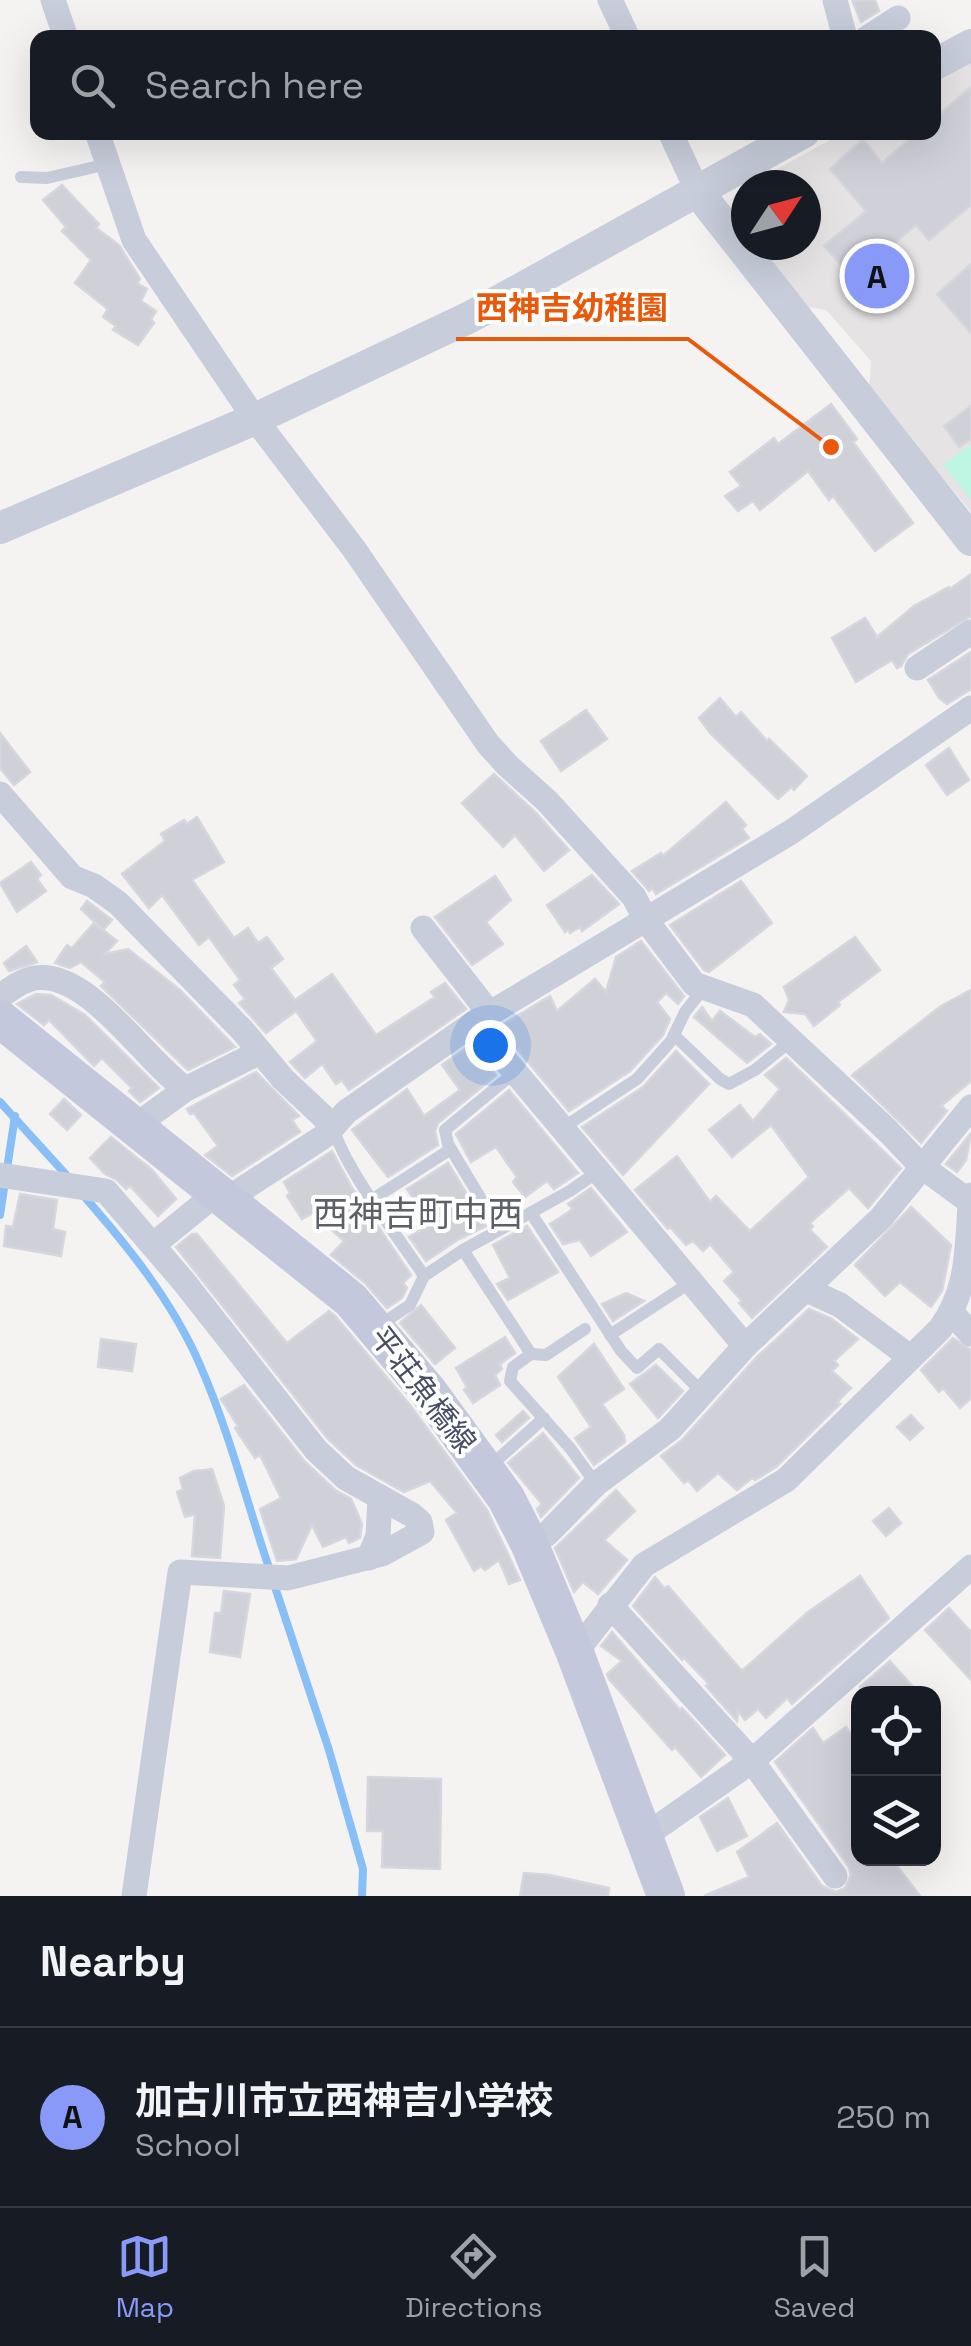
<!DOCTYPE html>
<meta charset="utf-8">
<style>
:root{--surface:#171b24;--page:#242831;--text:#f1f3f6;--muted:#9ea1a6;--line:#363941;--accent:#8899f8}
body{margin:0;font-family:"Space Grotesk","Noto Sans JP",sans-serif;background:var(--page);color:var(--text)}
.controls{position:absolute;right:30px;bottom:30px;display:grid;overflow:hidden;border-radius:20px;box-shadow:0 10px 40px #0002}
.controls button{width:90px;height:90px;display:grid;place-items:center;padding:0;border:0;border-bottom:2px solid var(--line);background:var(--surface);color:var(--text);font:50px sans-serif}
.compass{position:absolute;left:731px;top:170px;width:90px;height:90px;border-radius:50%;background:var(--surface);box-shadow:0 10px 40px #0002;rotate:54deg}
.you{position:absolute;left:490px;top:1045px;width:35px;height:35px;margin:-25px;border:8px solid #fff;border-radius:50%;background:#1a73e8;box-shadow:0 0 0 15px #1a73e833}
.badge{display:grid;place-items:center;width:65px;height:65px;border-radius:50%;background:var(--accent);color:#111;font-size:32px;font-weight:700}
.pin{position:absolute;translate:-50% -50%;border:5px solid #fff;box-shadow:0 2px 10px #0006}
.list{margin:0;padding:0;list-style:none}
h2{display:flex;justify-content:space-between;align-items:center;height:130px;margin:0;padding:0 40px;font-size:42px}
h2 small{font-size:32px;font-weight:400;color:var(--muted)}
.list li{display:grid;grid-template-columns:65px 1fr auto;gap:30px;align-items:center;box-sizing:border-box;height:180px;padding:0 40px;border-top:2px solid var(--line)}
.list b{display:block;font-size:38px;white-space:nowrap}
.list p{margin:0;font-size:32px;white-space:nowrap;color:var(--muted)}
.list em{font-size:32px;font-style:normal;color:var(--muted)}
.icon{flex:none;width:55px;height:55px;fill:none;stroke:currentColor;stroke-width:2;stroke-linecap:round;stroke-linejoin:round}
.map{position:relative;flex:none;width:971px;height:1896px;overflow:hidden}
.search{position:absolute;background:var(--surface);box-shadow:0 10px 40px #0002;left:30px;right:30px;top:30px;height:110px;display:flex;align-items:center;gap:25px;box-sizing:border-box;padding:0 35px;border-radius:20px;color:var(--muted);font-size:38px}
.sheet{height:310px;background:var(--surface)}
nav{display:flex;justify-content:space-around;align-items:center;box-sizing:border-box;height:140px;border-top:2px solid var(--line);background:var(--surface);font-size:28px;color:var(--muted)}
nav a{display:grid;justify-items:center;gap:5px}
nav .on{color:var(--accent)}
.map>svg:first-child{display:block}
.education{fill:#e6e3e4}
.green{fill:#bef5e3}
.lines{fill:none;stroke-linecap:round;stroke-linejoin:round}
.stream{stroke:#87bff6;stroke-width:8}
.building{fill:#cfd0d8;stroke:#d6d6de;stroke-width:2.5}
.service{stroke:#c8cddb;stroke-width:12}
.minor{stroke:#c8cddb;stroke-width:25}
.tertiary{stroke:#c8cddb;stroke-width:32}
.secondary{stroke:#c4c8dd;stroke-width:38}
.labels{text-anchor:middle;stroke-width:8;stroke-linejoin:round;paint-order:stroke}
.street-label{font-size:30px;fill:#484e63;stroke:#fff}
.quarter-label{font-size:35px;fill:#5e6068;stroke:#fff}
.leader{fill:none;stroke:#e8590c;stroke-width:4}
.callout-dot{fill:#e8590c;stroke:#fff;stroke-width:4}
.callout-label{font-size:32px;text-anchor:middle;font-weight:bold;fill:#e8590c;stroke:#fff;stroke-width:8;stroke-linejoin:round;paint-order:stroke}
</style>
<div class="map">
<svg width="971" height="1896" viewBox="0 0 971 1896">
<rect width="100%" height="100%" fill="#f5f3f2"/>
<polygon class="education" points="971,63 971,512 869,389 871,361 826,310 806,307 759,245 806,245 806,185 748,185 843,133 934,132 934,84"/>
<polygon class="green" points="971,444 971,500 943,465"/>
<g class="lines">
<g class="stream">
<polyline points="0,1102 70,1179"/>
<path d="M82 1194C127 1245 173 1302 200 1365 229 1431 247 1503 270 1571"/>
<polyline points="0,1215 15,1116"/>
<polyline points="274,1584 329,1750 363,1869 362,1896"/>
</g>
</g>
<g class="building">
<polygon points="852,0 875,0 879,11 861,22"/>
<polygon points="971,87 971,205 929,240 916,225 853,278 824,246 866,211 830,169 863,139 882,163 918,132 934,132 934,119"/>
<polygon points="62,185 99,224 96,228 119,245 140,279 137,283 147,289 141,301 156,311 151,319 154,323 138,345 113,330 116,326 103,317 108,309 75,283 91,260 62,231 66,227 43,200"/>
<polygon points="971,264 971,333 937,294"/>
<polygon points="831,404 857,439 853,442 913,523 875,551 833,496 829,500 808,471 760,510 753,501 738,511 725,496 741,486 730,472 774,438 778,444"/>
<polygon points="971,406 971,439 959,447 944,426"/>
<polygon points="971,574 971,616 908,654 901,666 897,668 892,660 856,682 832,638 865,618 877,637 914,606 949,587 950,589"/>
<polygon points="971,652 971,689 947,704 939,698 928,680"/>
<polygon points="720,698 736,717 741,712 767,741 769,739 807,776 794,790 791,787 778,799 710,733 699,718"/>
<polygon points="586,710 607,739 561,771 541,741"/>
<polygon points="0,733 30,772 14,785 0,768"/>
<polygon points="949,748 969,780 947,795 926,765"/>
<polygon points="494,774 536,813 569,850 544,871 515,835 503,847 462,803"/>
<polygon points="726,802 746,825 742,829 749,838 656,894 652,888 649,891 632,871 661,853 663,856"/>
<polygon points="197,817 224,862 192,880 234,938 248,928 258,943 267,937 283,959 271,968 295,1000 332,974 376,1035 435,997 431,992 445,983 466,1009 349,1090 342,1080 336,1084 322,1064 305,1078 290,1062 317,1041 296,1011 266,1033 239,1003 245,999 234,985 240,980 209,937 199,945 162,895 149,908 122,874 165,841 161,834 184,820 187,824"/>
<polygon points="31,862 41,875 37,879 46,891 17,912 0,883"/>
<polygon points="592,875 619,904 582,931 580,927 570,933 568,929 565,932 547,905"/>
<polygon points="495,876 511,900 486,922 503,944 472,965 435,917"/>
<polygon points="741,881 772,923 709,972 704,970 670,925"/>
<polygon points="87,901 112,920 103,930 81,909"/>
<polygon points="94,923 117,941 105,954 128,949 180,990 235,1047 188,1070 101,986 105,982 81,962 70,968 55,963 67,945 72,948"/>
<polygon points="855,937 880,970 838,1002 840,1005 814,1026 805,1014 784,1012 789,1000 784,987"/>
<polygon points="641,941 684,996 678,1004 666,993 657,1002 670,1019 663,1035 630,1071 569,1111 499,1027 550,996 557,1011 595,979 606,992 616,957"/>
<polygon points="26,946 37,962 9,971 4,963"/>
<polygon points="971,990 971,1081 941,1106 947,1111 921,1143 852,1075 941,1006"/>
<polygon points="36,994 51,995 85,1015 159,1088 140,1102 129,1091 132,1088 102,1058 94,1066 49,1020 44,1025 17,1004"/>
<polygon points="702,1007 712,1021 720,1011 755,1037 760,1034 771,1044 747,1063 694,1017"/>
<polygon points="471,1045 496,1075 438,1123 435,1131 438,1145 388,1177 352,1130 407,1089 424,1116 460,1090 442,1065"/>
<polygon points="676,1051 709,1084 623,1175 582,1127 643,1087"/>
<polygon points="786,1058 901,1168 868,1208 849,1188 810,1223 813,1226 810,1230 827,1247 752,1318 739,1303 742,1301 724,1281 734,1272 710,1244 703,1251 693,1241 686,1245 670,1227 668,1229 635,1190 677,1156 710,1202 716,1196 750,1231 809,1177 771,1125 732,1157 709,1130 740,1105 753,1121 780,1089 765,1075"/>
<polygon points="256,1072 299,1116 292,1120 300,1132 232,1176 205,1155 218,1146 194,1113 190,1114 187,1109"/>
<polygon points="509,1090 578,1173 554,1189 547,1181 525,1197 513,1182 517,1177 496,1147 471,1162 456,1134"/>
<polygon points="64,1099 81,1115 67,1130 50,1114"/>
<polygon points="971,1133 966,1160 957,1172 946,1164"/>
<polygon points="111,1137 152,1170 176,1199 158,1216 130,1186 126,1189 117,1180 105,1174 90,1158"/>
<polygon points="332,1151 352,1188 411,1275 403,1283 407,1288 402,1298 387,1308 365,1283 331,1255 344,1241 313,1213 302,1219 287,1196 290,1193 284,1182"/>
<polygon points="448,1163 486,1226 459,1239 426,1261 409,1237 431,1224 407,1189"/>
<polygon points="591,1188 627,1232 591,1256 580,1240 563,1244 550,1224 573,1209 568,1204"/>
<polygon points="20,1194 57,1200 53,1229 65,1232 61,1256 4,1246 6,1226 13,1227"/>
<polygon points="911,1207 951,1245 942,1291 931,1307 900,1282 885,1296 855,1265"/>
<polygon points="527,1226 558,1272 508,1300 497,1284 510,1278 493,1245"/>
<polygon points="192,1234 197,1234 287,1343 329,1311 335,1316 410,1405 487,1510 520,1580 509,1584 499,1560 485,1570 481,1566 474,1571 446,1520 457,1513 430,1481 404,1492 356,1465 328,1439 176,1247"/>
<polygon points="626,1293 644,1301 613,1321 602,1304"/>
<polygon points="421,1305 455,1348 435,1364 400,1323"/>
<polygon points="809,1309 832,1319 858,1339 834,1361 838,1365 832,1371 851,1388 837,1402 840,1404 776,1467 755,1480 752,1478 737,1490 718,1473 697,1491 688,1480 684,1483 661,1456 682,1440 757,1357"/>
<polygon points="505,1337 515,1353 500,1364 502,1369 495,1375 500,1385 473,1403 464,1390 467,1387 456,1368"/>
<polygon points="953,1338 971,1350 971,1398 960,1408 943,1388 939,1392 921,1370"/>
<polygon points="101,1339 136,1344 132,1371 98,1367"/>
<polygon points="594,1344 624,1389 602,1404 624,1435 625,1442 594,1465 575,1438 591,1427 558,1377"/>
<polygon points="656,1365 683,1391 658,1418 630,1384"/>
<polygon points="244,1385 305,1462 335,1490 351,1499 362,1524 360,1538 349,1543 346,1537 323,1547 312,1525 296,1559 277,1561 260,1509 281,1498 260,1455 255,1458 235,1428 238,1426 221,1399"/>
<polygon points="523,1411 529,1418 502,1442 496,1435"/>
<polygon points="911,1415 923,1428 910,1440 897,1427"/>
<polygon points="543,1433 579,1478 541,1517 537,1509 542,1504 508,1463"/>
<polygon points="212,1469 224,1506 220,1558 192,1556 195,1514 185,1517 177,1492 183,1489 180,1478 194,1471"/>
<polygon points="616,1490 635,1511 604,1540 627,1560 598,1594 583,1582 574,1592 555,1548"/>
<polygon points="889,1508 901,1523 886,1536 873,1521"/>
<polygon points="860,1576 889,1618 792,1704 787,1698 766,1718 758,1709 745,1720 738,1711 737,1721 706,1686 709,1684 684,1658 682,1660 633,1606 655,1577 664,1588 668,1586 742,1671 808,1612"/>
<polygon points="224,1591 250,1594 240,1657 210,1652 215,1613 221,1613"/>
<polygon points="949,1608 971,1632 971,1680 925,1630"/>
<polygon points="612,1632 680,1710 682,1708 725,1755 701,1777 675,1747 672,1750 609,1679 607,1674 622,1661 601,1646"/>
<polygon points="890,1661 919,1694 866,1694 860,1687"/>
<polygon points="846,1727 858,1745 858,1858 891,1858 920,1896 704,1896 749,1877 737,1852 777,1823 822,1886 836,1892 845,1888 851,1875 849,1867 775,1762 813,1728 823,1743"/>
<polygon points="368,1777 441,1779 440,1869 382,1867 383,1831 367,1831"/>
<polygon points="728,1798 747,1836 717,1851 700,1817"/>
<polygon points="524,1873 550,1875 609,1888 608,1896 520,1896"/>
</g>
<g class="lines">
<g class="service">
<polyline points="21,177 47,178 108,164"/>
<polyline points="674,1035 720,1079 729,1084 755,1070 792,1040"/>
<path d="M332 1125C347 1173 396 1233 424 1276"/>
<polyline points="564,1127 637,1079 671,1041 685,1012 703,989"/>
<polyline points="373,1199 451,1149"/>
<polyline points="531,1213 621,1351 637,1368 659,1349 703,1393"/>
<polyline points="499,1229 448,1144 445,1130 514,1073"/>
<polyline points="463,1250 531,1354 513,1367 510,1381 570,1448 596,1484"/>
<polyline points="377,1327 410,1305 424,1276 463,1250 570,1191 600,1170"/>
<polyline points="610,1335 691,1282"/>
<polyline points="531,1354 546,1355 585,1329"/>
<polyline points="488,1468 544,1418"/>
</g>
<g class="minor">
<polyline points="53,0 66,38"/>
<polyline points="610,0 628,38"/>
<polyline points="835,0 845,38"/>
<polyline points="867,38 898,18"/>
<polyline points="97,132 134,240 255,419 354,549 488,744 508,766 547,801 634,897 646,920 694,984 753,1005 888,1131 921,1166 970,1202"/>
<polyline points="670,132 698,192"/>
<polyline points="917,668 971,632"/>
<polyline points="0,794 72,877 94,886 118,903 242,1030 283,1079 332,1125"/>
<polyline points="423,928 490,1014"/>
<path d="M0 996C11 989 20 981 34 978 89 969 145 1062 186 1089"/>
<polyline points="474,1023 745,1346"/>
<polyline points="135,1126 186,1089 260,1052"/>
<polyline points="0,1175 106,1191 184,1282 316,1450 346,1478 412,1515 420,1522 422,1532 382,1554 288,1578 180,1572 134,1896"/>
<polyline points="227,1199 326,1135 346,1112 474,1023 791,832 971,708"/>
<polyline points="153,1245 218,1192"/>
<polyline points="807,1290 840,1305 910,1357"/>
<polyline points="952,1313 971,1334"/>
<polyline points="529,1543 547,1534 596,1484 670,1429 745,1346 881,1218 971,1107"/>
<polyline points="369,1558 378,1536 380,1497"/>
<polyline points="610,1605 752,1761 835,1876"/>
<path d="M575 1653 644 1565 786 1480 940 1329C971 1286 966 1245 971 1195"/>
<polyline points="645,1836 752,1761 971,1567"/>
</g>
<g class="tertiary">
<polyline points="934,65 971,45"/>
<polyline points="698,192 971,540"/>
<polyline points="0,528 255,419 470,317 804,132"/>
</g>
<polyline class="secondary" points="0,1019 351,1300 428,1391 506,1498 529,1543 575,1653 666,1896"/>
</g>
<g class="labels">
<g class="street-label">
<text transform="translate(423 1390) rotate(52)" y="10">平荘魚橋線</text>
</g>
<g class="quarter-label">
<text x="418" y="1226">西神吉町中西</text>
</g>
</g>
<path class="leader" d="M831 447L688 339H456"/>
<circle class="callout-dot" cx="831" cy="447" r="10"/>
<g class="callout-label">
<text x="572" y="319">西神吉幼稚園</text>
</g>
</svg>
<div class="controls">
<button><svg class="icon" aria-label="locate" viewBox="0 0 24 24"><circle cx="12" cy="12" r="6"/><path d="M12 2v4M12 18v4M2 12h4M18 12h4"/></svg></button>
<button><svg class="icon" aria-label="layers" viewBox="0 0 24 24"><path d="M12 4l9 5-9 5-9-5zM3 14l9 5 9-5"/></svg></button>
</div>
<svg class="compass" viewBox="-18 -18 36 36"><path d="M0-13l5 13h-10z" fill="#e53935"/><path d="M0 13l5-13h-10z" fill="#9ea1a6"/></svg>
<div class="you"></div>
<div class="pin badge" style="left:877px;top:276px">A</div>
<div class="search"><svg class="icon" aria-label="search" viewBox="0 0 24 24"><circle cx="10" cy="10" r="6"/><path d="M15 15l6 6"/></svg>Search here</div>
</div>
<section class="sheet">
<h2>Nearby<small></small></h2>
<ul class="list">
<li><span class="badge">A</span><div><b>加古川市立西神吉小学校</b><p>School</p></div><em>250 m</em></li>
</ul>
</section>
<nav>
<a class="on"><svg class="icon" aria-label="map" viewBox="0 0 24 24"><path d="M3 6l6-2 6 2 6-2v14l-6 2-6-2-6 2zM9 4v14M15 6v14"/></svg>Map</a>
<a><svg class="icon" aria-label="directions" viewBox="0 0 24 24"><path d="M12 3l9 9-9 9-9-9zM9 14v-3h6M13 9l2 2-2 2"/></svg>Directions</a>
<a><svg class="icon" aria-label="saved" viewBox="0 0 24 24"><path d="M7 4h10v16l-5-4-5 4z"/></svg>Saved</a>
</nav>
